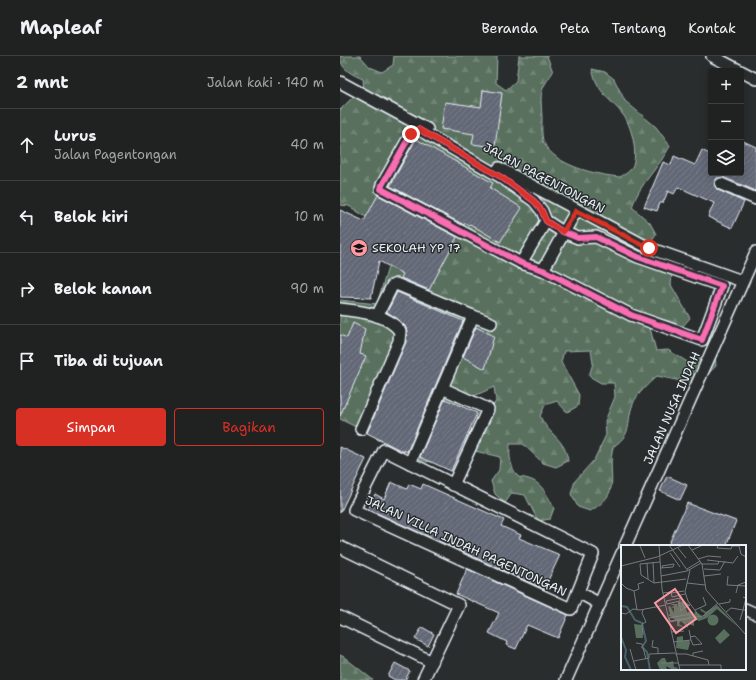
<!DOCTYPE html>
<html lang="id">
<meta charset="utf-8">
<style>
:root{--surface:#202222;--page:#282a2a;--text:#f1f3f6;--muted:#a2a4a5;--line:#3d3f40;--accent:#d93025}
body{margin:0;font-family:"Shantell Sans",sans-serif;background:var(--page);color:var(--text)}
.controls{position:absolute;right:12px;top:12px;display:grid;overflow:hidden;border-radius:4px;box-shadow:0 2px 10px #0003}
.controls button{width:36px;height:36px;display:grid;place-items:center;padding:0;border:0;border-bottom:1px solid var(--line);background:var(--surface);color:var(--text);font:20px sans-serif}
.stop{position:absolute;width:12px;height:12px;margin:-9px;border:3px solid #d93025;border-radius:50%;background:#fff}
.stop.end{background:#d93025;border-color:#fff;box-shadow:0 1px 4px #0008}
.list{margin:0;padding:0;list-style:none}
h2{display:flex;justify-content:space-between;align-items:center;height:52px;margin:0;padding:0 16px;font-size:17px}
h2 small{font-size:13px;font-weight:400;color:var(--muted)}
.list li{display:grid;grid-template-columns:26px 1fr auto;gap:12px;align-items:center;box-sizing:border-box;height:72px;padding:0 16px;border-top:1px solid var(--line)}
.list b{display:block;font-size:15px;white-space:nowrap}
.list p{margin:0;font-size:13px;white-space:nowrap;color:var(--muted)}
.list em{font-size:13px;font-style:normal;color:var(--muted)}
.actions{display:flex;gap:8px;padding:12px 16px}
.actions a{flex:1;padding:9px 0;border:1px solid var(--accent);border-radius:4px;text-align:center;font-size:14px;color:var(--accent)}
.actions .main{background:var(--accent);color:#fff}
.icon{flex:none;width:22px;height:22px;fill:none;stroke:currentColor;stroke-width:2;stroke-linecap:round;stroke-linejoin:round}
.map{position:relative;flex:none;width:416px;height:624px;overflow:hidden}
header{display:flex;align-items:center;gap:24px;box-sizing:border-box;height:56px;padding:0 20px;background:var(--surface);border-bottom:1px solid var(--line)}
header strong{font-size:19px}
nav{display:flex;gap:22px;margin-inline-start:auto;font-size:14px}
main{display:flex}
aside{flex:1;background:var(--surface)}
.map>svg:first-child{display:block}
.forest{fill:url(#forest-firs);stroke:#a0b0aa}
.building{fill:url(#building-hatch);stroke:#e8f1f8}
.lines{fill:none;stroke-linecap:round;stroke-linejoin:round}
.street-casing{stroke:#e8f1f8;stroke-width:14}
.street{stroke:#2a2d2e;stroke-width:11}
.cycleway-casing{stroke:#2a2d2e;stroke-width:8}
.cycleway{stroke:#f96db3;stroke-width:6}
.route{stroke:#d93025;stroke-width:5}
.labels{text-anchor:middle;stroke-width:3;stroke-linejoin:round;paint-order:stroke}
.street-label{font-size:12px;fill:#e8f1f8;stroke:#2a2d2e}
.poi-label{font-size:12px;fill:#e8f1f8;stroke:#2a2d2e;text-anchor:start}
.inset-river{fill:none;stroke:#46626b;stroke-width:2}
.inset-road{fill:none;stroke:#767b7f;stroke-width:1}
.view{fill:#ff9aa2;fill-opacity:0.15;stroke:#ff9aa2;stroke-width:2}
.inset-edge{fill:none;stroke:#e8f1f8;stroke-width:2}
</style>
<header>
<strong>Mapleaf</strong>
<nav><a>Beranda</a><a>Peta</a><a>Tentang</a><a>Kontak</a></nav>
</header>
<main>
<aside>
<h2>2 mnt<small>Jalan kaki · 140 m</small></h2>
<ul class="list">
<li><svg class="icon" aria-label="ahead" viewBox="0 0 24 24"><path d="M12 20V5M6 11l6-6 6 6"/></svg><div><b>Lurus</b><p>Jalan Pagentongan</p></div><em>40 m</em></li>
<li><svg class="icon" aria-label="left" viewBox="0 0 24 24"><path d="M17 20v-9H6M10 6l-5 5 5 5"/></svg><div><b>Belok kiri</b></div><em>10 m</em></li>
<li><svg class="icon" aria-label="right" viewBox="0 0 24 24"><path d="M7 20v-9h11M14 6l5 5-5 5"/></svg><div><b>Belok kanan</b></div><em>90 m</em></li>
<li><svg class="icon" aria-label="arrive" viewBox="0 0 24 24"><path d="M6 21V4h12l-3 4 3 4H6"/></svg><div><b>Tiba di tujuan</b></div></li>
</ul>
<div class="actions"><a class="main">Simpan</a><a>Bagikan</a></div>
</aside>
<div class="map">
<svg width="416" height="624" viewBox="0 0 416 624">
<defs>
<pattern id="forest-firs" width="22" height="20" patternUnits="userSpaceOnUse"><rect width="22" height="20" fill="#58705d"/><path d="M5 1l3.5 6h-7zM16 11l3.5 6h-7z" fill="#708575"/></pattern>
<pattern id="building-hatch" width="6" height="6" patternUnits="userSpaceOnUse"><rect width="6" height="6" fill="#646776"/><path d="M-1 1l2-2M0 6l6-6M5 7l2-2" fill="none" stroke="#7a7d8a"/></pattern>
</defs>
<rect width="100%" height="100%" fill="#2a2d2e"/>
<filter id="ink" filterUnits="userSpaceOnUse"><feTurbulence type="fractalNoise" baseFrequency=".025" numOctaves="2"/><feDisplacementMap in="SourceGraphic" scale="8" xChannelSelector="R" yChannelSelector="G"/><feConvolveMatrix kernelMatrix="1 2 1 2 8 2 1 2 1" color-interpolation-filters="sRGB"/></filter>
<g filter="url(#ink)">
<g class="forest">
<path d="M0 0H20L30 11 42 16 53 9 54 0H157L156 27 166 34 176 25 179 0H207L213 16C198 37 201 37 202 62 202 69 201 80 204 87 215 110 257 119 280 121 283 119 288 117 290 114 300 103 292 71 284 60 270 42 258 38 252 13L265 16 274 23 285 45 316 71 330 90C319 112 299 128 292 151L310 167 316 178 309 188 316 210 332 216 331 229 350 262 342 271 330 265 316 262 310 272 316 295 328 294 349 307 361 301 375 298 376 310C356 332 343 325 317 320 310 326 296 339 293 348 285 368 295 375 273 391 266 421 284 436 250 455L238 451 231 438 235 425 254 404 266 379 265 365 275 341 274 327H261L249 320 253 307 251 294 224 295 221 306 239 339 238 350 227 356 217 345 205 349 200 360C209 380 225 382 228 405L216 411 203 407 183 388H170C169 401 170 410 178 421 200 423 204 433 214 452L210 463 198 465 185 439 172 437 165 447 155 438 151 425 159 414 160 401 135 395 124 388 130 376 142 369 156 345 154 331 132 341 114 358 99 403 87 406 74 401 63 393 38 384 34 380 0 363V244L37 248 59 175 32 165 9 150 0 149V54L12 42 24 36 23 23C13 19 0 13 0 0Z"/>
<polygon points="0,599 4,601 33,624 0,624"/>
</g>
<g class="building">
<polygon points="143,34 162,37 155,91 132,88 134,78 101,73 105,46 141,51"/>
<polygon points="76,83 153,127 150,132 182,152 160,186 130,168 128,169 125,167 124,169 50,130"/>
<polygon points="401,84 416,91 416,135 383,121 377,122 374,128 378,134 404,146 392,172 368,161 374,147 338,131 334,138 328,135 323,147 320,147 317,155 304,151 323,106 331,109 334,100 355,109 362,94 371,99 371,117 401,117"/>
<polygon points="38,139 117,181 89,234 61,222 63,218 39,205 31,242 0,241 0,154 24,165"/>
<polygon points="57,236 123,265 67,396 64,394 64,396 27,377 66,286 67,275 65,270 58,263 47,256"/>
<polygon points="13,267 25,273 20,298 26,300 0,360 0,279 7,282"/>
<polygon points="136,271 154,280 145,313 123,301"/>
<polygon points="105,343 137,357 111,415 80,401"/>
<polygon points="0,391 26,403 0,457"/>
<polygon points="327,420 347,429 340,444 320,435"/>
<polygon points="51,426 67,433 69,428 81,433 83,428 164,464 161,470 181,479 179,482 220,499 204,533 28,453 35,438 44,443"/>
<polygon points="347,447 396,465 386,490 328,490"/>
<polygon points="127,513 228,559 218,582 187,569 176,593 166,589 167,586 149,577 159,557 116,538"/>
<polygon points="82,571 94,578 88,590 75,583"/>
<polygon points="55,607 70,615 65,624 55,624 48,620"/>
</g>
<g class="lines">
<defs>
<g id="street">
<polyline points="372,0 416,23"/>
<polyline points="0,26 87,73"/>
<polygon points="78,73 161,121 194,145 202,155 206,165 223,176 238,182 256,181 298,201 382,230 362,284 291,259 203,214 181,207 41,133 42,129 71,78"/>
<polyline points="159,112 309,192 402,225"/>
<polyline points="381,128 416,143"/>
<polyline points="181,207 206,165"/>
<polyline points="203,214 236,155"/>
<path d="M0 253C21 256 46 257 60 275L59 285 21 373"/>
<polyline points="37,260 52,230 56,228 133,260 70,407"/>
<polyline points="133,260 151,267"/>
<polyline points="102,332 148,353 113,429"/>
<polygon points="44,394 253,498 231,553 14,454"/>
<polyline points="285,490 416,196"/>
<polyline points="0,491 119,549 83,624"/>
<polyline points="238,536 260,548"/>
<polyline points="405,553 416,558"/>
<polyline points="0,561 92,606"/>
<polyline points="226,624 282,497"/>
</g>
</defs>
<use href="#street" class="street-casing"/>
<use href="#street" class="street"/>
<defs>
<polygon id="cycleway" points="78,73 161,121 194,145 202,155 206,165 223,176 238,182 256,181 298,201 382,230 362,284 291,259 203,214 181,207 41,133 42,129 71,78"/>
</defs>
<use href="#cycleway" class="cycleway-casing"/>
<use href="#cycleway" class="cycleway"/>
</g>
</g>
<g class="lines" filter="url(#ink)">
<polyline class="route" points="71,78 78,73 161,121 194,145 202,155 206,165 223,176 236,155 309,192"/>
</g>
<defs>
<symbol id="school-disc" viewBox="-11 -11 22 22"><circle r="9.5" fill="#ff9aa2" stroke="#2a2d2e"/><path d="M0-5L7-2L0 1L-7-2ZM-4 1L0 2.5L4 1V4Q0 6-4 4Z" fill="#111"/></symbol>
</defs>
<g fill-rule="evenodd">
<use href="#school-disc" x="9" y="182" width="20" height="20"/>
</g>
<g class="labels">
<g class="street-label">
<text transform="translate(204 122) rotate(28)" y="4">JALAN PAGENTONGAN</text>
<text transform="translate(332 352) rotate(-66)" y="4">JALAN NUSA INDAH</text>
<text transform="translate(126 490) rotate(25)" y="4">JALAN VILLA INDAH PAGENTONGAN</text>
</g>
<g class="poi-label">
<text x="32" y="196">SEKOLAH YP 17</text>
</g>
</g>
<g transform="translate(281 489)">
<rect width="125" height="125" fill="#2a2d2e"/>
<path d="M86.5 75a5.5 5.5 0 1 1 11 0a5.5 5.5 0 1 1-11 0ZM13 79 21 80 22 93H15ZM103 84 109 90 99 99 94 93Z" fill="#58705d"/>
<path d="M63 56 69 60 65 63 66 67 71 66 73 70 74 66 82 72 84 68 80 66 79 63 85 67 96 60 117 82 96 64 86 73 78 76 73 74V81L66 78 67 83 60 76 58 79 63 82 56 81V76L47 70 49 69 47 62 49 61 53 68V63L50 62 54 61 49 59H56V63L57 57ZM62 91V96L68 95 69 98 67 105 55 103 56 92ZM41 113H44L46 118 52 116 53 122 58 123 52 125 45 121 46 125H39L36 118Z" fill="#58705d"/>
<path class="inset-river" d="M0 61 6 62 14 75 21 78 25 96 21 102 26 107 29 125M0 92 5 105 4 112 10 125"/>
<path class="inset-road" d="M38 0 41 44 59 125M48 0 67 26M67 0 81 19 85 45 125 90M97 0 96 3 110 4 111 1H118M19 1 24 13M118 1 120 9 125 12M57 3 65 13M71 5 82 0M49 8 59 22M77 14 87 11 100 12M86 15 112 18 117 11M32 17 33 38M26 18 27 34M81 19H97L98 16M0 21 36 12 62 0M40 23 52 22 53 19 41 21 42 23M66 24 79 16M83 24 99 25 104 16M69 25 64 47 67 56 79 72M40 31 66 26 80 18M83 31 100 29M107 31 106 40 125 41M0 38 5 43 13 46M33 38 20 30 19 19 39 17M33 38 65 34M66 38 84 40M42 48 50 47 51 52 64 49M50 48 63 46M115 48 117 40 125 37M45 56 46 59 59 56V53M45 56 59 53M58 57 60 66 64 62M61 57 63 63 69 60M98 59 109 57V54M16 65 13 46 18 44 17 39 23 37M74 65 85 60 82 52M105 67 110 63 122 65 125 53 122 52M0 68 5 69 12 64 19 65 45 60M69 69V73L49 76 48 73ZM119 75 122 65H125M48 77 82 71 97 58M68 85 70 95 72 100 81 99 74 91 69 92M50 87 63 86M22 90 21 79 25 77 21 68 22 65M32 95 31 102 37 103V109M52 97 70 95M15 98 21 99 25 114M9 104 15 125M54 109H65L87 115 88 120M72 111V108L82 106M13 116 28 113V109L54 108M40 118H57M57 120H100V125"/>
<path class="view" d="M54 44 75 74 55 88 34 58Z"/>
<rect width="125" height="125" class="inset-edge"/>
</g>
</svg>
<div class="controls">
<button>+</button>
<button>−</button>
<button><svg class="icon" aria-label="layers" viewBox="0 0 24 24"><path d="M12 4l9 5-9 5-9-5zM3 14l9 5 9-5"/></svg></button>
</div>
<div class="stop" style="left:309px;top:192px"></div>
<div class="stop end" style="left:71px;top:78px"></div>
</div>
</main>
